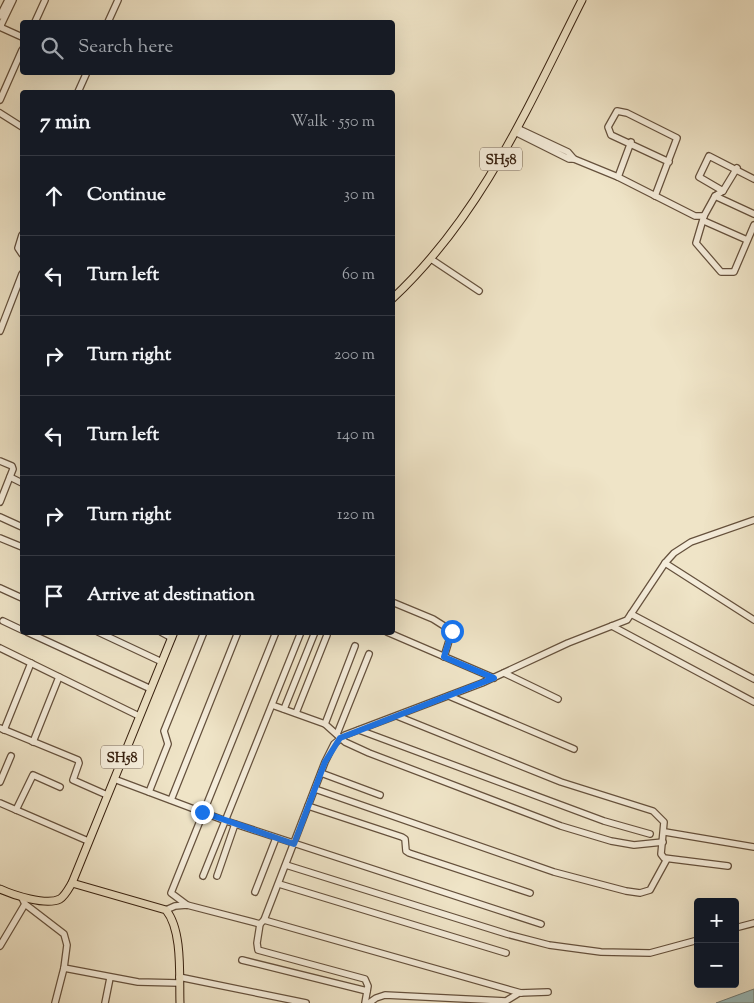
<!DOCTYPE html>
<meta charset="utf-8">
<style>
:root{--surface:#171b24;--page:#20242c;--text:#f1f3f6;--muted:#9ea1a6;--line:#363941}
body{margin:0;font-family:"Sorts Mill Goudy",serif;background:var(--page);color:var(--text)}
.controls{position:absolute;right:15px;bottom:15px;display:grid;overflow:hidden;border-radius:5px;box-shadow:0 5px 20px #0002}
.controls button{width:45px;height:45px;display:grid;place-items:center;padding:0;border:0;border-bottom:1px solid var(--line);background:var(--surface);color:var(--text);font:25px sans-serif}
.stop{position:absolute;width:15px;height:15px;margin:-11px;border:4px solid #1a73e8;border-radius:50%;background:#fff}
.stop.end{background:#1a73e8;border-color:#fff;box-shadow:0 1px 5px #0008}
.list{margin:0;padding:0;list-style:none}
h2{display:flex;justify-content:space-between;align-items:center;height:65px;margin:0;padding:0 20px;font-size:21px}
h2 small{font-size:16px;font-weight:400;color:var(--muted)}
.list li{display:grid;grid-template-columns:32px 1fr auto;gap:15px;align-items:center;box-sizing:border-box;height:80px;padding:0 20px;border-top:1px solid var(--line)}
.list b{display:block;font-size:19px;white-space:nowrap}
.list em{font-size:16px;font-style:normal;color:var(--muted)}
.icon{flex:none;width:28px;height:28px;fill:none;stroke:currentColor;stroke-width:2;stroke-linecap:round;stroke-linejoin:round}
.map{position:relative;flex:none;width:754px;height:1003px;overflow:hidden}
.search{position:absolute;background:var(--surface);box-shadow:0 5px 20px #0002;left:20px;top:20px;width:375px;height:55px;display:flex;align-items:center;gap:12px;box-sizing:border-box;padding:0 18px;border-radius:5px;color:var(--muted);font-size:19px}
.panel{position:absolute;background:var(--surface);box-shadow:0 5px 20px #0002;left:20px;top:90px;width:375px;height:545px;border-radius:5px}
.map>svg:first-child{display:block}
.water{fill:#9cbdbc;stroke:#747e77}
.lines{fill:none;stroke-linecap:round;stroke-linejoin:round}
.minor-casing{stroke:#65513d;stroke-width:8}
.major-casing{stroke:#37200f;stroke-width:9}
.minor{stroke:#f5eddb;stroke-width:5.5}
.major{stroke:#efe4c7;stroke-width:7}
.route{stroke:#1a73e8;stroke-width:6}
.labels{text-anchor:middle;stroke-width:5;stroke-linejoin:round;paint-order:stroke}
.shield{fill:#f5eddb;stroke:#705e4c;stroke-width:1}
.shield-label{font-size:14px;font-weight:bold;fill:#37200f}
</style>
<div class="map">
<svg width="754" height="1003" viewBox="0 0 754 1003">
<rect width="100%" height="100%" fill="#efe4c7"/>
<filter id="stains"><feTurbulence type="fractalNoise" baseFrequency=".004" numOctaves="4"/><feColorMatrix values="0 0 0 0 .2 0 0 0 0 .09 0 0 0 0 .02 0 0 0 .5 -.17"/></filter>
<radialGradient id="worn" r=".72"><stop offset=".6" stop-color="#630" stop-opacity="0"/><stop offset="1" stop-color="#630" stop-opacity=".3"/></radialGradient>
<polygon class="water" points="754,989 754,1003 716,1003"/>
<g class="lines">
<defs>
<g id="minor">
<polyline points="13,0 1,25 2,28 22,37"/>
<polyline points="0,16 8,0"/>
<polyline points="35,22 45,0"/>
<polyline points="108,22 118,0"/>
<polyline points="78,92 87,72"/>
<polyline points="0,100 22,50"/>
<polyline points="0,113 22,127"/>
<polyline points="517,133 569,159 574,159 568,152 519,129"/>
<polyline points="574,159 618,177 695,216 704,216"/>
<polyline points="737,168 723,191 715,196 704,216 696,243 721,272 734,272 754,225"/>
<polyline points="618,177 631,142"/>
<polyline points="723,191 699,177 709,156 754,179"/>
<polyline points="655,196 677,138 627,113 617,111 608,127 611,135 669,162"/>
<polyline points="715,196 754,214"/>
<polyline points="704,221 747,240"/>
<polyline points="22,235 18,248 22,254"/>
<polyline points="431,259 479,291"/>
<polyline points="0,331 22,274"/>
<polyline points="0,461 12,466 13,469 0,502"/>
<polyline points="10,477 22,483"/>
<polyline points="0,517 22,527"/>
<polyline points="0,538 22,547"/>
<polyline points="665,563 754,620"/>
<polyline points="0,588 22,598"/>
<polyline points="392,602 433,619 452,631 444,657"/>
<polyline points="631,614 754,679"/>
<polyline points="3,621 22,630"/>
<polyline points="612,626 754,702"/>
<polyline points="27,632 151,689"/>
<polyline points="98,632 162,662"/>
<polyline points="161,632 172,638"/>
<polyline points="387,632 494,678"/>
<polyline points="0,648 139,716"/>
<polyline points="504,673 558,699"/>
<polyline points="449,696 574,749"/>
<polyline points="272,705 325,724 345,742 369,753 561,826 611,841 634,845 663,842"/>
<polyline points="284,709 315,632"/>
<polyline points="296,713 327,635"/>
<polyline points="397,716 561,782 653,811 664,822 661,854 664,858 728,866"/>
<polyline points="325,724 355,646"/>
<polyline points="0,728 78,760 79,763 73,780 107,795"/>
<polyline points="4,730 31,663"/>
<polyline points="359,730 604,821 650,834"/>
<polyline points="337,734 369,654"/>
<polyline points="33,742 59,677"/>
<polyline points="321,773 380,795"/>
<polyline points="114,779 226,821 541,924"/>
<polyline points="0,782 11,756"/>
<polyline points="315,789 554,872 626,891 640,893 650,890 667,859"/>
<polyline points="149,792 168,744 164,731 204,632"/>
<polyline points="171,800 238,632"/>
<polyline points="0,803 88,841"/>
<polyline points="308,806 402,837 405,839 406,851 409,853 530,893"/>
<polyline points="16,810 33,775 60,787"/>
<polyline points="665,832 754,847"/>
<polyline points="286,865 507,934 549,945 601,952 650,953 698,940"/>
<polyline points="203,876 301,632"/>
<polyline points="217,876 235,824"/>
<polyline points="279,884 506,953"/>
<polyline points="255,892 276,838"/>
<polyline points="22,898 25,904 64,934 67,945 64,968"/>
<polyline points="187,905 171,893 276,632"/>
<polyline points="166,910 175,906 187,905 260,924 264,920 325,762 334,744 345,735 482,683 568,643 627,620 665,563 674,553 691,542 754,520"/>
<polyline points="264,920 521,993"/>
<polyline points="260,924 257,943 258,950 365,979 368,986 365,1003"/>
<polyline points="735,928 754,923"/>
<polyline points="0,946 25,904"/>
<polyline points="242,960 367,991"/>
<polyline points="179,977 306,1003"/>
<polyline points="55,1003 64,968 138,982 179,983"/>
<polyline points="105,1003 110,978"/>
<polyline points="369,1003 376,998 385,995 506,1001 519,993 548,992"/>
</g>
<g id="major">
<path d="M392 299C481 216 528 107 582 0"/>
<path d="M72 883 166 910C183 931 179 977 180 1003"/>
<path d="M0 889C13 895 46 906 60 899 65 896 69 888 72 883L174 632"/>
</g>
</defs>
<use href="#minor" class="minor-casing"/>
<use href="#major" class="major-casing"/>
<use href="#minor" class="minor"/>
<use href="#major" class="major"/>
</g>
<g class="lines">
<polyline class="route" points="202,812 294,844 325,762 340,738 494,678 444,657 452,631"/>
</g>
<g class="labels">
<g class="shield">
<rect x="480" y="147.5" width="42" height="23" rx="4"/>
<rect x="101" y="745.5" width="42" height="23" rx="4"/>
</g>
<g class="shield-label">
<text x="501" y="164">SH58</text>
<text x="122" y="762">SH58</text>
</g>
</g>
<rect width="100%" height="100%" filter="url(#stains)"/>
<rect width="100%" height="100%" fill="url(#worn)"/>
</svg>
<div class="controls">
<button>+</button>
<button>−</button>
</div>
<div class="stop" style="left:452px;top:631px"></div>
<div class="stop end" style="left:202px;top:812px"></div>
<div class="search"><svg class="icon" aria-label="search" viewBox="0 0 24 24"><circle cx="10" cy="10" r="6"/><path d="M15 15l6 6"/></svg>Search here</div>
<section class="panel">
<h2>7 min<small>Walk · 550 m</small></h2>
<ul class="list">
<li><svg class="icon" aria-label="ahead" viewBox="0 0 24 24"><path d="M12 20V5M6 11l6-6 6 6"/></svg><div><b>Continue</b></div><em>30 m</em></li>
<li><svg class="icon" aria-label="left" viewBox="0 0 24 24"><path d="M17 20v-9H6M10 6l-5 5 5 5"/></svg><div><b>Turn left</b></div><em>60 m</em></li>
<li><svg class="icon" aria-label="right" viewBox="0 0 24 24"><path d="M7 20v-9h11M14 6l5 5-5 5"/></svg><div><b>Turn right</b></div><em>200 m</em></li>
<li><svg class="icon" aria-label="left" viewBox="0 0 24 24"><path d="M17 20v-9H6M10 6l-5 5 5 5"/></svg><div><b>Turn left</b></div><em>140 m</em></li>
<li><svg class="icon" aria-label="right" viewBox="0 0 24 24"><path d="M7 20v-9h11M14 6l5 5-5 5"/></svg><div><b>Turn right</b></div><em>120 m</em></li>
<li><svg class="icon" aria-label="arrive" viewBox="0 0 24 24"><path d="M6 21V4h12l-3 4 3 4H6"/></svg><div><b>Arrive at destination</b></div></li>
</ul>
</section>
</div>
